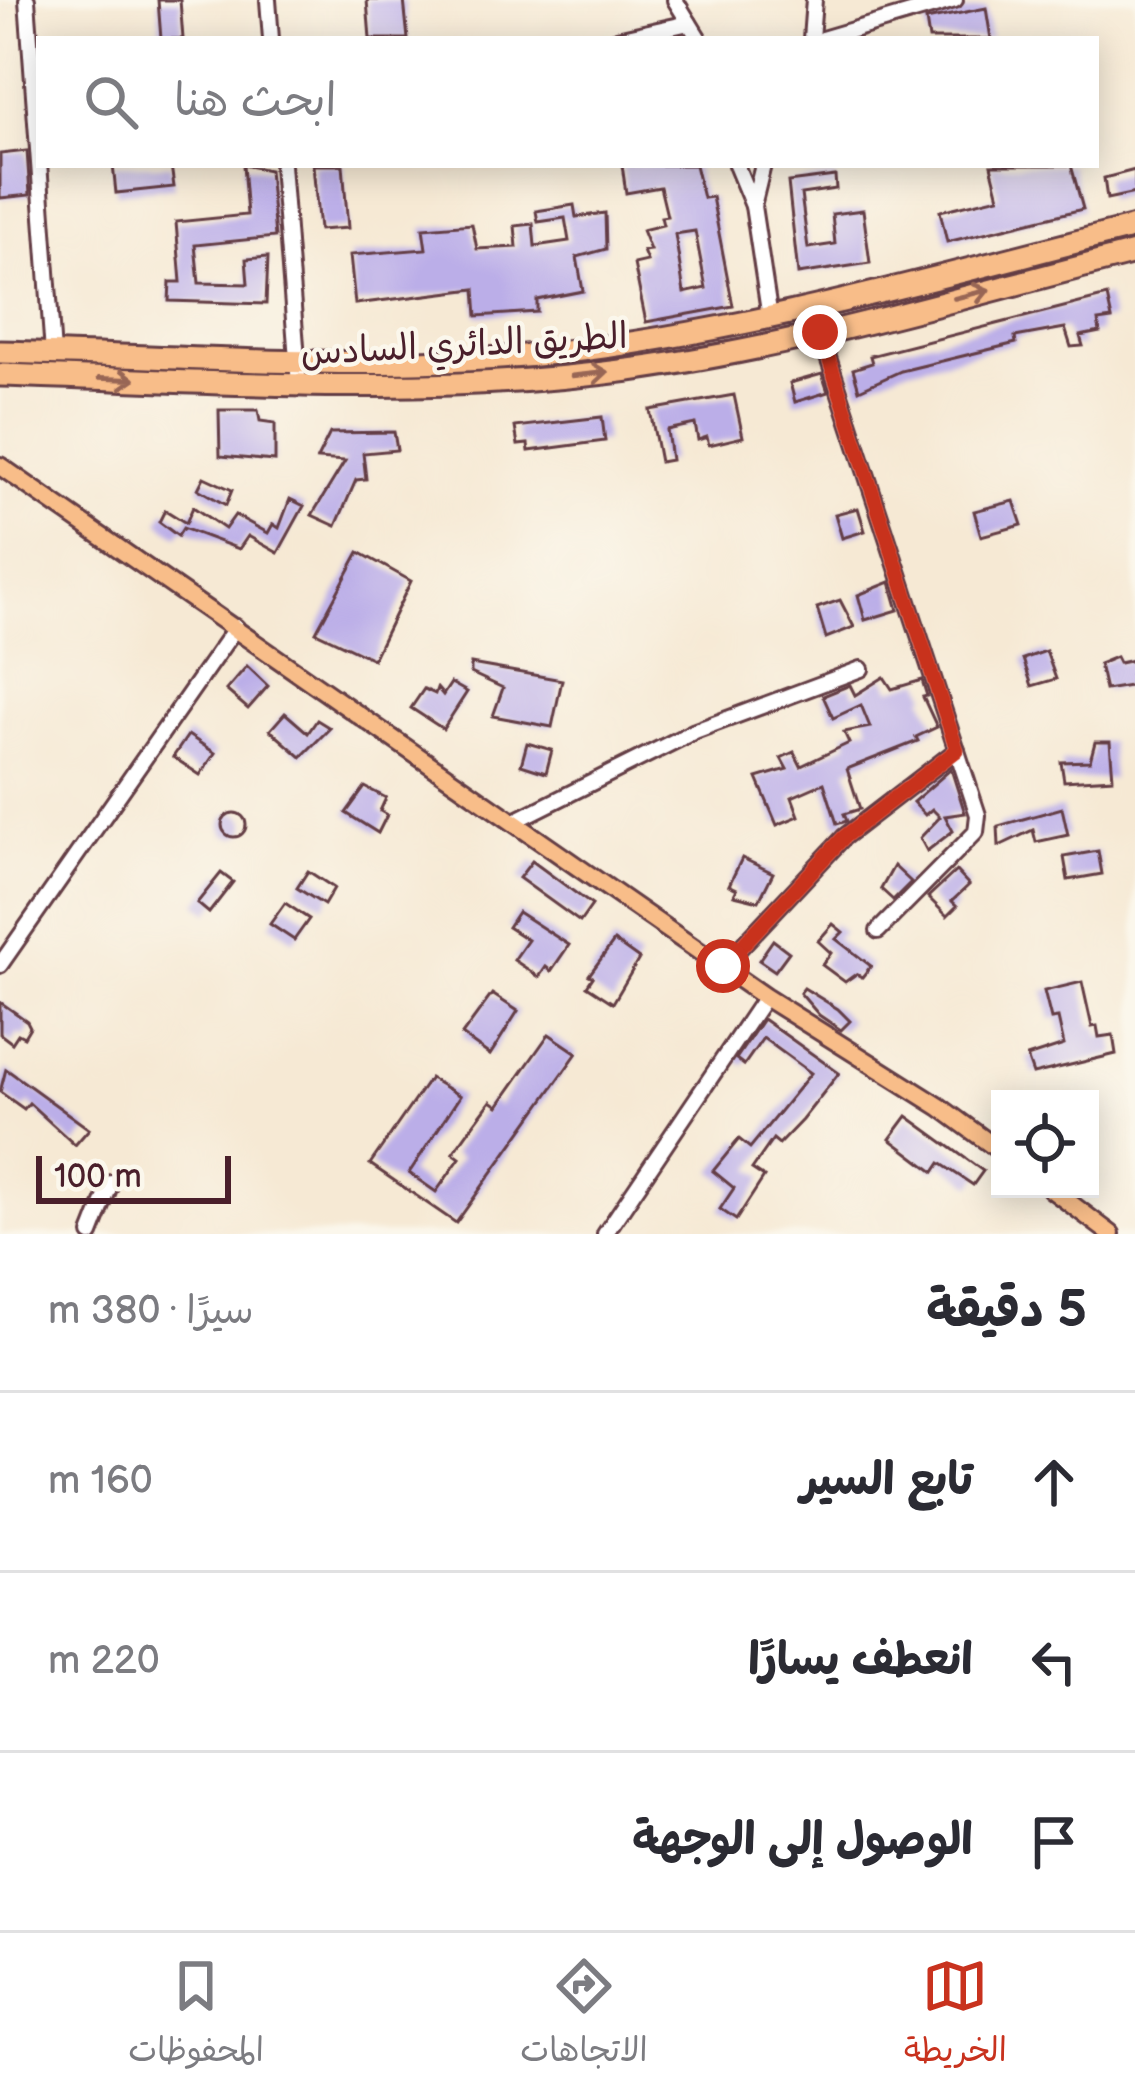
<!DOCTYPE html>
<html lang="ar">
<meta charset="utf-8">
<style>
:root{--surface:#fff;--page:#f2f2f3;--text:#2b2b33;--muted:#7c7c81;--line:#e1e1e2;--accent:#c8321e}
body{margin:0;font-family:"Balsamiq Sans","Playpen Sans Arabic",sans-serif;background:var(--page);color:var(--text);direction:rtl}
.controls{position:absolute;right:36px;bottom:36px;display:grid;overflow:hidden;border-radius:0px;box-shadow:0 6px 30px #0003}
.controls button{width:108px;height:108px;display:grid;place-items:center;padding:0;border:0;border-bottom:3px solid var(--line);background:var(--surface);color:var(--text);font:60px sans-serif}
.scale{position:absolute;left:36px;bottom:30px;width:195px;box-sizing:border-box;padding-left:12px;border:6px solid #4a1f2b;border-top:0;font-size:33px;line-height:42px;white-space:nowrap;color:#4a1f2b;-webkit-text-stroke:9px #fbf7ec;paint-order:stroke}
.stop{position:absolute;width:36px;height:36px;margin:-27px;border:9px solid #c8321e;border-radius:50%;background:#fff}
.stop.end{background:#c8321e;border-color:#fff;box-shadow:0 3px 12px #0008}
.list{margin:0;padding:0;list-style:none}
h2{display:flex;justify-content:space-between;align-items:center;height:156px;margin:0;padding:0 48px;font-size:51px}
h2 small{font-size:39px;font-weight:400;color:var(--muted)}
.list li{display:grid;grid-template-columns:78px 1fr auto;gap:36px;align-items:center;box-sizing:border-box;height:180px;padding:0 48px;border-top:3px solid var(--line)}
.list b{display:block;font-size:45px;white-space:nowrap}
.list em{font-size:39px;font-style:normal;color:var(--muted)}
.icon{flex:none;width:66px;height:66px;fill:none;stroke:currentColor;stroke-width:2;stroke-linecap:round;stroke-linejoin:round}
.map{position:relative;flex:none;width:1135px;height:1234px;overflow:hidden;direction:ltr}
.search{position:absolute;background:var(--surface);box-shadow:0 6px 30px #0003;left:36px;right:36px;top:36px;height:132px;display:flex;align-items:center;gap:30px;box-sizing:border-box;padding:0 42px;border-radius:0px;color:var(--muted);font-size:45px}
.sheet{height:696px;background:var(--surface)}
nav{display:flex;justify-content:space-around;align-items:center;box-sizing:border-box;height:168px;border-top:3px solid var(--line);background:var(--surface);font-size:33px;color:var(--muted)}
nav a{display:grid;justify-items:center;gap:6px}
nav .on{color:var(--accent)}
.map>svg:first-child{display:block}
.building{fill:#bbaee8;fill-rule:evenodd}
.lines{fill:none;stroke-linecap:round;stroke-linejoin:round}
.minor-casing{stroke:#643d44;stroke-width:20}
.major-casing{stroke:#643d44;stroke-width:22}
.highway-casing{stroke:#643d44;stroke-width:27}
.minor{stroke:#fff;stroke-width:14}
.major{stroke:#f8bd89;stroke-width:16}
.highway{stroke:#f8bd89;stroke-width:21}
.oneway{stroke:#986655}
.route{stroke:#c8321e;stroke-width:15}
.labels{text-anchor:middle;stroke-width:9;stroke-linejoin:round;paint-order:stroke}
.street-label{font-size:36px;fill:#4a1f2b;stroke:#fbf7ec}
</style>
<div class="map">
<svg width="1135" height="1234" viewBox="0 0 1135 1234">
<rect width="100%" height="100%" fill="#fbf7ec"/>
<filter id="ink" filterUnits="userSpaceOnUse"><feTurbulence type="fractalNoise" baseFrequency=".00833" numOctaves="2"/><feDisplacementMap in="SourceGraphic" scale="24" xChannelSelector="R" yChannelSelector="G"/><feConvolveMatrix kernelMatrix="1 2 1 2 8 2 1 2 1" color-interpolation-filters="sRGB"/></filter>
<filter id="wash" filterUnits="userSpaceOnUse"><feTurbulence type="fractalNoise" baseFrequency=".004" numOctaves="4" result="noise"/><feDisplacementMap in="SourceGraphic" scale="48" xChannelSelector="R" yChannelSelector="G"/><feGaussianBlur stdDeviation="2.7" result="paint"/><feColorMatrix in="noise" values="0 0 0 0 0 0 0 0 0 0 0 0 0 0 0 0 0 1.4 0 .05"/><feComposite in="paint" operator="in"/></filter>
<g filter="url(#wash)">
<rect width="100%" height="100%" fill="#f6e9d4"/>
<g id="blocks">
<g class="building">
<polygon points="158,0 180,0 183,39 161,39"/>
<polygon points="367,0 404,0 408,39 370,39"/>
<polygon points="986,8 991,39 929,39 926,20"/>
<polygon points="27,151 30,195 0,198 0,154"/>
<polygon points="113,165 171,165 174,187 116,193"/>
<polygon points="243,165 269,170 275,237 195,245 199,283 248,284 246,259 268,257 266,304 169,301 170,282 181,282 176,222 247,215"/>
<polygon points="313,165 343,165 348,228 319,230"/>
<path d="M622 165H695L703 198 712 197 733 306 646 322 634 264 647 261 643 251 650 250 642 230 663 225 661 217 667 216 660 187 626 193ZM695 231 706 288 684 293 675 234Z"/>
<polygon points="991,165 1071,165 1083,209 947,242 940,211 999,197"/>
<polygon points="1135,170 1135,193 1107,199 1104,178"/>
<polygon points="835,176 836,189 801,194 808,248 835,244 832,214 863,210 870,263 798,274 788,182"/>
<polygon points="574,205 576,217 605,213 606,249 577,257 583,291 537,300 537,312 477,316 475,289 355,304 350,255 426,249 423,228 472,224 477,249 517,247 515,226 533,224 535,246 569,241 565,218 538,222 536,211"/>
<polygon points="1107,296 1112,319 1098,321 1100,332 1080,336 1083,346 1071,347 1065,328 1015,337 1016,343 901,371 859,390 853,369 872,363 870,356"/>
<polygon points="822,374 828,392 795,402 790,383"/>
<polygon points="734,395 743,437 709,445 707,437 698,440 695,424 667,430 671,460 660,462 650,410"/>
<polygon points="219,410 258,410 260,421 275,423 275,461 220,456"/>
<polygon points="602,417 605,441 529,451 528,444 518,445 515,427"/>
<polygon points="394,432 397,450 363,453 366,479 356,480 336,526 312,515 345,461 317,459 330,433"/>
<polygon points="204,477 232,490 226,505 198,489"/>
<polygon points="290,499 304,506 278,553 248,536 239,549 183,528 178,536 159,522 165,510 186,523 193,507 225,529 235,515 268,533 273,524 279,528"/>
<polygon points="1014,501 1022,525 981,536 974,511"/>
<polygon points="858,508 865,531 842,538 835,514"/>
<polygon points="359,552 411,581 373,659 316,632"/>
<polygon points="890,582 898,610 865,620 858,595"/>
<polygon points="840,600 854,627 826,638 817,608"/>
<polygon points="1046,651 1056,679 1032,686 1023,659"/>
<polygon points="1116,657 1119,663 1133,660 1130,686 1105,690 1099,664"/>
<polygon points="471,664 562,680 552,727 493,716 503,688 471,673"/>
<polygon points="247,666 268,686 248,709 226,690"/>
<polygon points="884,677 892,689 922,680 927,696 923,697 937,727 916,737 918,741 847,769 860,809 844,814 847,821 837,824 824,783 792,797 799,816 777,825 757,778 787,769 781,758 794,752 801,766 849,743 844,732 870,727 861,705 833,718 823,696 850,685 855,695"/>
<polygon points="451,683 467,692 443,729 411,708 424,689 435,694 437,688 443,695"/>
<polygon points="285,713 308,733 317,720 330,728 301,757 270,730"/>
<polygon points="188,735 215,753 200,775 173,757"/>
<polygon points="1095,742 1110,742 1113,778 1064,781 1061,762 1090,761"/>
<polygon points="527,743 552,750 546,773 521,765"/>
<polygon points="951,769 965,813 945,816 953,831 927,851 920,838 940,817 932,809 925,815 913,802"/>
<polygon points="365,787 386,798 380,811 387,815 378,833 346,813"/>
<polygon points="1062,808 1068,835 1036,842 1033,830 999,846 998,826"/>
<circle cx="234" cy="825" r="12"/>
<polygon points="1098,851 1102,874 1068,880 1064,857"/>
<polygon points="742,858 773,873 759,901 734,895 737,889 729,885"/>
<polygon points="532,861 592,905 580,922 519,878"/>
<polygon points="894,866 911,882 893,900 881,889"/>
<polygon points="308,871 334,888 324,905 297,888"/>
<polygon points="956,871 969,885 952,901 957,906 947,916 928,897"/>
<polygon points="221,873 233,882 209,913 197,903"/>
<polygon points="285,903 309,919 294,940 270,924"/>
<polygon points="518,912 569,945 551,971 546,967 539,977 514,960 528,940 508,927"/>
<polygon points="833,924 843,932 836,939 871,966 862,977 856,974 845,982 822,965 831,953 818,941"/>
<polygon points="773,940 789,952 775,971 759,960"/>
<polygon points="614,941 639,959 613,1003 587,986 593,977 589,975"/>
<polygon points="1082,982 1092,1027 1097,1026 1099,1037 1113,1035 1116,1054 1033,1074 1027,1057 1064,1045 1058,1018 1051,1019 1044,991"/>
<polygon points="804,988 838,1009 850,1021 841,1030 819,1015 800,993"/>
<polygon points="492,994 518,1011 490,1055 462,1035"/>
<polygon points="0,1002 27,1021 30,1027 24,1037 18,1034 12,1043 0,1034"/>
<polygon points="763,1019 839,1073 802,1120 779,1144 773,1139 752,1169 764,1177 736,1220 720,1209 734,1188 713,1171 739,1139 750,1148 811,1073 763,1038 744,1065 736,1059"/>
<polygon points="549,1034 577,1053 456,1223 370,1164 430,1078 460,1096 409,1173 436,1192 460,1158 453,1153 473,1125 491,1101 498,1106"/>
<polygon points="6,1069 89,1129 75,1145 29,1103 24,1109 0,1092"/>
<polygon points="907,1116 983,1171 973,1185 940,1163 934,1172 890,1139"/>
</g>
</g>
</g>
<g filter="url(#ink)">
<use href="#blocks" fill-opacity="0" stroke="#643d44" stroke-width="3"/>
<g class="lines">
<defs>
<g id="minor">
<polyline points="27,0 53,353"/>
<polyline points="268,0 271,39"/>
<polyline points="675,0 699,39"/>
<polyline points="617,39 689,23"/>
<polyline points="811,39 814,0"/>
<polyline points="822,39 955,0"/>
<polyline points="282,165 299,385"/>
<polyline points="736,165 753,206 770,318"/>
<polyline points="753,206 763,165"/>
<polyline points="820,333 978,815 976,832 878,931"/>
<polyline points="515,821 695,731 861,669"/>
<polyline points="0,965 236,627"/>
<polyline points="723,966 844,837 957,750"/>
<polyline points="91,1234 111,1183"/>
<polyline points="605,1234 765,997"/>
</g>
<g id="major">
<polyline points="0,466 765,997 940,1107 1000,1151"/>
<polyline points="1051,1189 1111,1234"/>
</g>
<g id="highway">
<path d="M0 352C184 356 372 373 556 353 753 331 943 275 1135 227"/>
<path d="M0 375C210 381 420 398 629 370 800 347 968 295 1135 253"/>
</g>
</defs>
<use href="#minor" class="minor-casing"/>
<use href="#major" class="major-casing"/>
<use href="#highway" class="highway-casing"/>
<use href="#minor" class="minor"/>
<use href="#major" class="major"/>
<use href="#highway" class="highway"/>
</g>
<defs><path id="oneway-shaft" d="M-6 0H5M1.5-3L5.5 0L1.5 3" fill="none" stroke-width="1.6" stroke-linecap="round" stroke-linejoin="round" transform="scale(3)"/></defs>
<g class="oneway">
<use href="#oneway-shaft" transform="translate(972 294) rotate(-14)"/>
<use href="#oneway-shaft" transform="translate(590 374) rotate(-6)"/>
<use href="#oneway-shaft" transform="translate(117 379) rotate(2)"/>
</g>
</g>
<g class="lines" filter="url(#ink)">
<polyline class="route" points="723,966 844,837 957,750 820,332"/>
</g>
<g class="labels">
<g class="street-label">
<text transform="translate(464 343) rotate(-3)" y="13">الطريق الدائري السادس</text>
</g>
</g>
</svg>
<div class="controls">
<button><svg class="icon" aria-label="locate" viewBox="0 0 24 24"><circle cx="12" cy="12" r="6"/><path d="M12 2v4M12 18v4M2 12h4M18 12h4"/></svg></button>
</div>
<div class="scale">100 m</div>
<div class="stop" style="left:723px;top:966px"></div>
<div class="stop end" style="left:820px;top:332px"></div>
<div class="search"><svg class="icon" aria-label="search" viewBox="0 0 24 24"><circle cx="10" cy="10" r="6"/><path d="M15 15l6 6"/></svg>ابحث هنا</div>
</div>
<section class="sheet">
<h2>5 دقيقة<small>سيرًا · 380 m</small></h2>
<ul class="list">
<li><svg class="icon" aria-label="ahead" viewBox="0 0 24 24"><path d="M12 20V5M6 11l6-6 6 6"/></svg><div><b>تابع السير</b></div><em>160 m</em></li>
<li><svg class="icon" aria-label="left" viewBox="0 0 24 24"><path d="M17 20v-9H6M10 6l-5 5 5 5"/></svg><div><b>انعطف يسارًا</b></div><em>220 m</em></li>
<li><svg class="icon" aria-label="arrive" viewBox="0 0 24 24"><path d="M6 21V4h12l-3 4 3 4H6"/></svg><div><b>الوصول إلى الوجهة</b></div></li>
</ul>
</section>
<nav>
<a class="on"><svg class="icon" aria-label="map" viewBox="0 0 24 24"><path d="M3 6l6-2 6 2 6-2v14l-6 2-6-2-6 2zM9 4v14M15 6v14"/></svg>الخريطة</a>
<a><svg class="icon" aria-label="directions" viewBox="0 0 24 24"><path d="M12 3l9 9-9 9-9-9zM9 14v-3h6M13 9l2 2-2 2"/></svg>الاتجاهات</a>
<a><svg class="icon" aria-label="saved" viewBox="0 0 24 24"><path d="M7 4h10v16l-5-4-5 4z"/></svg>المحفوظات</a>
</nav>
